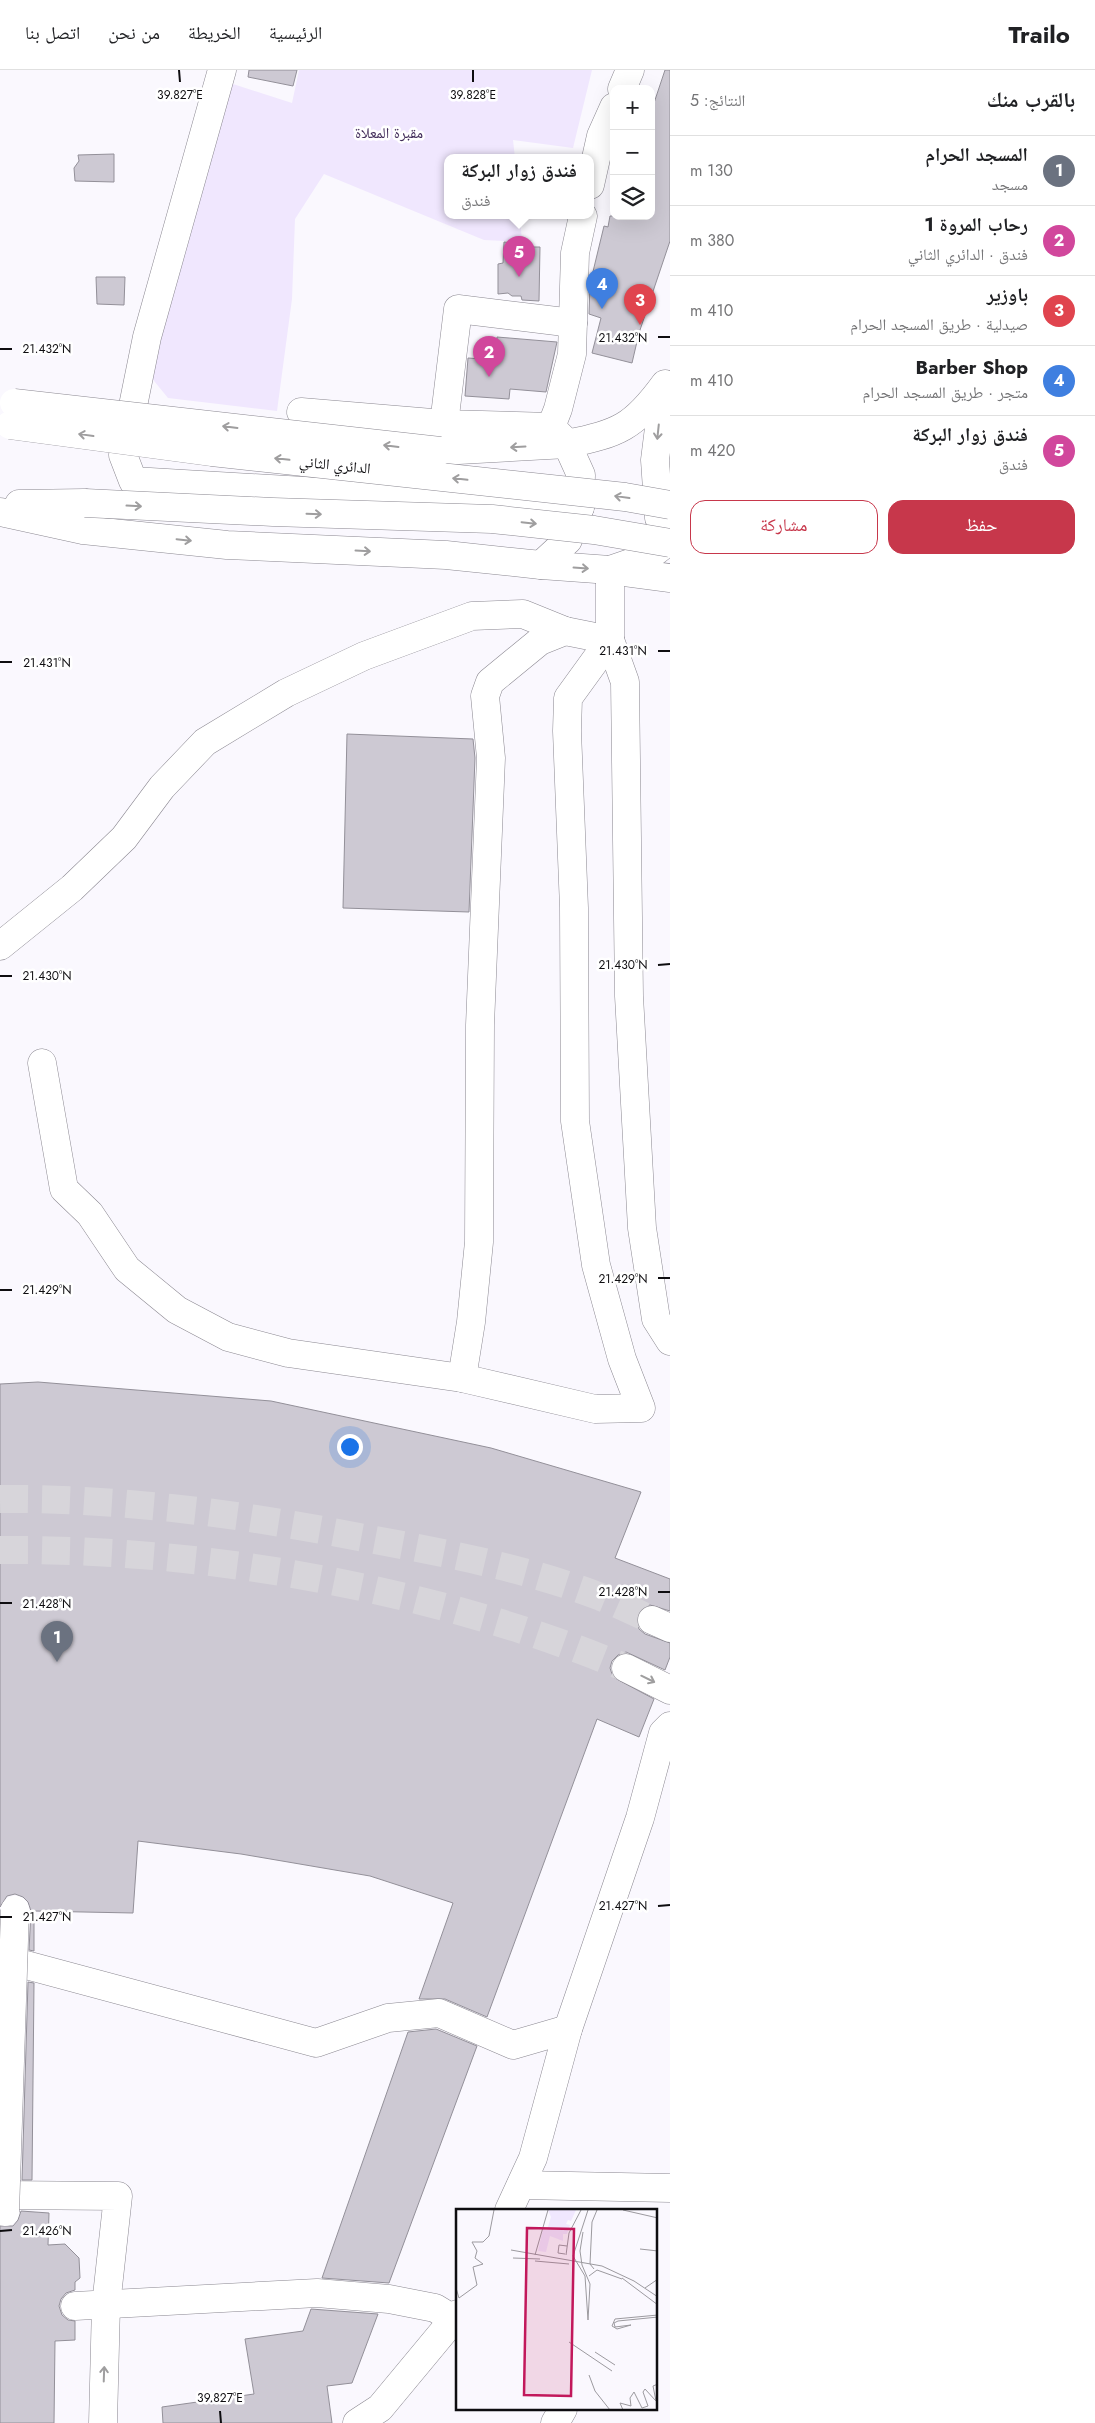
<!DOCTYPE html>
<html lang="ar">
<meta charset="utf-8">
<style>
:root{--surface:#fff;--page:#f2f2f2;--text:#202124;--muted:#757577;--line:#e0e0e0;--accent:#c7374b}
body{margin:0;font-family:Jost,"Noto Naskh Arabic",sans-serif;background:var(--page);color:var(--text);direction:rtl}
.controls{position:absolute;right:15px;top:15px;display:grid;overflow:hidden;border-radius:10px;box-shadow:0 5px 20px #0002}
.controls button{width:45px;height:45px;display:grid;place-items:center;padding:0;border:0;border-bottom:1px solid var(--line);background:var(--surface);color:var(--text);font:25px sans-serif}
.you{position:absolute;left:349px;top:1376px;width:18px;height:18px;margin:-12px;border:4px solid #fff;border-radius:50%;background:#1a73e8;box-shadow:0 0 0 8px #1a73e833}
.badge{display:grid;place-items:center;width:32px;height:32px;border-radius:50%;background:var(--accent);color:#fff;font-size:16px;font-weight:700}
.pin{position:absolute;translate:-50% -41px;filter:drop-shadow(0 1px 2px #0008)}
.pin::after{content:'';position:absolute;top:26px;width:18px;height:15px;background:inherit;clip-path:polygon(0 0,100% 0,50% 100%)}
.popup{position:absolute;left:444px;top:84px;width:150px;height:65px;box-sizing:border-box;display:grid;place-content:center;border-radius:10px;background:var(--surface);filter:drop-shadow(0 1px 4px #0005);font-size:16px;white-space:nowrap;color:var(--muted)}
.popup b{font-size:19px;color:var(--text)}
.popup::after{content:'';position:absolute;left:50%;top:100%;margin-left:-10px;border:10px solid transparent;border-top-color:var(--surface)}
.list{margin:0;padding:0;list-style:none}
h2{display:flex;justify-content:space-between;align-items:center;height:65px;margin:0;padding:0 20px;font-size:21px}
h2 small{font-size:16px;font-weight:400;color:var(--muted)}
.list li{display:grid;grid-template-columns:32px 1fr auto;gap:15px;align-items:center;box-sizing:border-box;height:70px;padding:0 20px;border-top:1px solid var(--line)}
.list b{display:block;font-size:19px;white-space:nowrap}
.list p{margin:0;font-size:16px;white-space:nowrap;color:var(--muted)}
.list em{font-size:16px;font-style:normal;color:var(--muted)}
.actions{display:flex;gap:10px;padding:15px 20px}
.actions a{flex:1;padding:11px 0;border:1px solid var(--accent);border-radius:15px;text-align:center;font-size:18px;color:var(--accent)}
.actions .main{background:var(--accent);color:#fff}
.icon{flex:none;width:28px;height:28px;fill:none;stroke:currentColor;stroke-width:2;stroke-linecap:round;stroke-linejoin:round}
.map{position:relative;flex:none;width:670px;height:2353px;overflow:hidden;direction:ltr}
header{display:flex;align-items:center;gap:30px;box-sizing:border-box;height:70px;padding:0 25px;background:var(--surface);border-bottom:1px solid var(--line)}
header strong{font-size:24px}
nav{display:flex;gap:28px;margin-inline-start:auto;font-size:18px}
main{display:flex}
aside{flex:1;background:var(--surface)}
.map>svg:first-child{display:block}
.green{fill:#f0e7fe}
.building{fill:#cdc9d3;stroke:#939099}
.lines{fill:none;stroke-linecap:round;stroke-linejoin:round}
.highway-tunnel{stroke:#d7d5da;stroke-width:28;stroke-dasharray:28 14;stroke-linecap:butt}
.minor-casing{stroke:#8b8891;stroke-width:29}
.major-casing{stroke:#8b8891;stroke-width:29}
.highway-casing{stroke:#8b8891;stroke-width:29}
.minor{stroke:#fff;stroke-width:28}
.major{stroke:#fff;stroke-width:28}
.highway{stroke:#fff;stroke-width:28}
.minor-bridge-casing{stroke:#8b8891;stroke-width:29;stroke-linecap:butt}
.highway-bridge-casing{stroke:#8b8891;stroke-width:29;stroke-linecap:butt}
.minor-bridge{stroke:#fff;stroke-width:28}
.highway-bridge{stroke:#fff;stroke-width:28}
.oneway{stroke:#9f9e9f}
.ticks{fill:none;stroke:#0e0d10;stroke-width:2}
.labels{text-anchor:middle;stroke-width:5;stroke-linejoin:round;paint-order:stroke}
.park-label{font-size:15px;fill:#412b59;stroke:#fff}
.street-label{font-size:15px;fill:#0e0d10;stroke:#fff}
.inset-road{fill:none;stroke:#9c9a9f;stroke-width:1}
.view{fill:#c2185b;fill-opacity:0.15;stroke:#c2185b;stroke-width:2.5}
.inset-edge{fill:none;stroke:#0e0d10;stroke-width:2.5}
.ticks-label{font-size:12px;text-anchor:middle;fill:#0e0d10;stroke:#fff;stroke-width:5;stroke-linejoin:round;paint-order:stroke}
</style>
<header>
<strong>Trailo</strong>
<nav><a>الرئيسية</a><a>الخريطة</a><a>من نحن</a><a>اتصل بنا</a></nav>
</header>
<main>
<aside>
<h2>بالقرب منك<small>النتائج: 5</small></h2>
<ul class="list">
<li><span class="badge" style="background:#6b7280">1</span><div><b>المسجد الحرام</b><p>مسجد</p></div><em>130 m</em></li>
<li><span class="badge" style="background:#d1479c">2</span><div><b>رحاب المروة 1</b><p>فندق · الدائري الثاني</p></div><em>380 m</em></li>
<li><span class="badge" style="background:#e0444e">3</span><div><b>باوزير</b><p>صيدلية · طريق المسجد الحرام</p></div><em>410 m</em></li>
<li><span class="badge" style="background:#3f7fe0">4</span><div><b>Barber Shop</b><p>متجر · طريق المسجد الحرام</p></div><em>410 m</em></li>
<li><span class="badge" style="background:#d1479c">5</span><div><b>فندق زوار البركة</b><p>فندق</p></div><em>420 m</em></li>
</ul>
<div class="actions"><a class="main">حفظ</a><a>مشاركة</a></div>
</aside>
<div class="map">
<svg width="670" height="2353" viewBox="0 0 670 2353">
<rect width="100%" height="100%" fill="#faf8fe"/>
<polygon class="green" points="299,0 592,0 573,78 513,70 515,88 448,88 448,146 520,146 522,172 484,170 324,104 295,149 292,229 277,341 168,328 150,306 230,13 292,33"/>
<g class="building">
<polygon points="249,0 297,0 293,16 248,7"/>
<polygon points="665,0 670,0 670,171 639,263 632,293 592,283 601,248 589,244 590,214 604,156 608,157 610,146 651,146 651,42"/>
<polygon points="114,84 114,112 75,111 74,98 79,91 78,85"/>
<polygon points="504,172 525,174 527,177 540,177 539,231 522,230 521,226 512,226 508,223 498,224 498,194 503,193"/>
<polygon points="96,207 125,207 124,235 97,234"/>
<polygon points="497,267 557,272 546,322 510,319 509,329 465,326 468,288 496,290"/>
<polygon points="347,664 473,669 475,688 469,842 343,838"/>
<polygon points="38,1312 271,1331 491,1378 641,1422 615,1488 670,1509 670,1541 650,1535 642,1538 638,1543 636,1551 639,1559 645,1564 670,1573 670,1587 665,1600 626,1582 618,1585 612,1591 610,1598 613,1607 654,1629 639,1667 597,1649 487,1947 445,1929 419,1929 453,1833 370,1806 241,1784 138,1771 133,1843 34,1841 34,1881 29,1880 31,1841 28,1832 23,1827 15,1824 7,1826 0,1837 0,1314"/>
<polygon points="28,1912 34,1913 32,2110 22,2110"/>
<polygon points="436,1959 477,1976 389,2213 322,2208 408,1962"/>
<polygon points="21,2141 49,2143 48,2175 65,2174 79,2188 80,2208 75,2212 75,2220 66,2223 61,2229 59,2236 62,2245 68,2250 75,2251 75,2270 55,2271 54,2353 0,2353 0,2156 13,2156 18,2150"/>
<polygon points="311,2239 378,2244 352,2313 327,2316 332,2353 163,2353 162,2337 254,2324 245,2269 303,2261"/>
</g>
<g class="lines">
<g class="highway-tunnel">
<path d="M0 1429C120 1428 242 1444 359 1467 440 1482 523 1497 601 1527 618 1534 635 1542 652 1550"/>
<path d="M0 1480C206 1478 435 1519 626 1598"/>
</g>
<defs>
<g id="minor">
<polyline points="222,0 147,267 123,385 133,411 580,437"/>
<polyline points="622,19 630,0"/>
<polyline points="590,115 601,66 614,37"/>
<polyline points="301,342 444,354"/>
<polyline points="551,357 444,354 458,239 573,253"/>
<polyline points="564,370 551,357 558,339 572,284 575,183 583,146"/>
<polyline points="0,876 72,818 124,768 162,717 205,672 286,623 364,586 472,546 523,544 565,561"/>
<polyline points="42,993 64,1119 90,1144 127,1199 177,1240 228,1267 288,1283 462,1308 595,1339 641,1338 622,1289 596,1195 575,1051 574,838 567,661 568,628 610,570 610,500"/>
<polyline points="462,1308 471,1252 479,1172 480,955 491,688 485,626 490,612 540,571 565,561 610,570 625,612 629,926 642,1158 656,1249 670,1271"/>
<polyline points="0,1888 316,1973 388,1948 439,1943 513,1975 568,1959"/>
<polyline points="521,2115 670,2118"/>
<polyline points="0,2125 118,2126 106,2235 103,2353"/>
<polyline points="509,2140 533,2088 568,1959 640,1748 663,1663 670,1656"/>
<polyline points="75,2236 317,2223 389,2229 435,2238 458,2252"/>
<polyline points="357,2353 380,2338 458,2244"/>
<polyline points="555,2353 563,2339"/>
</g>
<g id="major">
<polyline points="664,318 655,390 659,448 670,465"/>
<path d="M541 495 568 470 580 437 581 405 567 374C619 363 633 358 665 314"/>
<polyline points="610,500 648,487 670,470"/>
<polyline points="617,501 670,508"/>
</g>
<g id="highway">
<polyline points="440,381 567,374"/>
<polyline points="19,434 85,433"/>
<polyline points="0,442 83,460 227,475 446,485 541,495 610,500"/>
<polyline points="652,1550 670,1558"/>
<polyline points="626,1598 670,1620"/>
</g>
</defs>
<use href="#minor" class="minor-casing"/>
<use href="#major" class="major-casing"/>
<use href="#highway" class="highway-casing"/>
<use href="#minor" class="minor"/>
<use href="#major" class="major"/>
<use href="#highway" class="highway"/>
<defs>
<polyline id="minor-bridge" points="5,2142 15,1840"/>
<g id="highway-bridge">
<polyline points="14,333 440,381"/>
<polyline points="10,355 212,382 625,427 670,435"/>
<polyline points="85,433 273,442 492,449 594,460 670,473"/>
</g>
</defs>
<use href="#minor-bridge" class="minor-bridge-casing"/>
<use href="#highway-bridge" class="highway-bridge-casing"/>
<use href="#minor-bridge" class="minor-bridge"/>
<use href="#highway-bridge" class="highway-bridge"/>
</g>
<defs><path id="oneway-shaft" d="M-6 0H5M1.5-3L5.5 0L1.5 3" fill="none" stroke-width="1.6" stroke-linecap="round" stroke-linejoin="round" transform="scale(1.25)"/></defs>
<g class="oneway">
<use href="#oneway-shaft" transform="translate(230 357) rotate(-173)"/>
<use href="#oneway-shaft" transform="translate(658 362) rotate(96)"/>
<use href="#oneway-shaft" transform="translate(86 365) rotate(-172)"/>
<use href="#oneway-shaft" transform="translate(391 376) rotate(-173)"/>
<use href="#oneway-shaft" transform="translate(518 377) rotate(177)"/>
<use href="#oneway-shaft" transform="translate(282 389) rotate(-174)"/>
<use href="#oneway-shaft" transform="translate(460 409) rotate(-174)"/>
<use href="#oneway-shaft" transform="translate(622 427) rotate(-172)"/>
<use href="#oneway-shaft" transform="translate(134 436) rotate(3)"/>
<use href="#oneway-shaft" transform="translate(314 444) rotate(2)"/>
<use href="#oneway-shaft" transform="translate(529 453) rotate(6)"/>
<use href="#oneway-shaft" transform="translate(184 470) rotate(6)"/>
<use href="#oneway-shaft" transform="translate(363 481) rotate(3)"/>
<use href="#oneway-shaft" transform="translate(581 498) rotate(4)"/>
<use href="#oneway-shaft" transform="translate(648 1609) rotate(26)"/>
<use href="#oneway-shaft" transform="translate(104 2304) rotate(-88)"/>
</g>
<path class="ticks" d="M179 0 180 12M473 0V12M658 267H670M0 279H12M658 581H670M0 592H12M658 895 670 894M0 906H12M658 1208H670M0 1220H12M658 1522H670M0 1533H12M658 1836 670 1835M0 1847H12M0 2161 12 2160M220 2341 221 2353"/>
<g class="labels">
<g class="park-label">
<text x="389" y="68">مقبرة المعلاة</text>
</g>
<g class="street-label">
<text transform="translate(335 395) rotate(6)" y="5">الدائري الثاني</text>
</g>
</g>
<g transform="translate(456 2139)">
<rect width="201" height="201" fill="#faf8fe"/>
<path d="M92 1H120L115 12 112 11 110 15 114 16 111 25H107V32L94 27 90 43 82 42 87 20 91 21 95 8Z" fill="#f0e7fe"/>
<path class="inset-road" d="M132 1 117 47 129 67 132 111M167 1 202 9M127 23 124 42 126 56 134 75 132 111M184 40 202 42M55 41 146 57 178 72 202 88M109 45 102 44 103 36 111 37M79 46 92 1M110 46 113 24 125 1M57 49 84 50M79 52 113 55M138 60 134 55 136 13 141 1M133 67 141 61 166 70M166 69 202 96M0 79 3 89 21 76 17 58 27 55 19 49 21 42 16 33H27L33 27 38 1M189 79 202 70M202 106 159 110 156 117 161 120 175 116 159 118 158 114 162 112 202 108M113 133 156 162M139 143 159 156M133 166 139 182 154 201M167 201 164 194 175 197 174 189 178 183 186 199 192 197 187 183 189 180 200 192 197 177 202 175"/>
<path class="view" d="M71 19 118 20 115 187 68 186Z"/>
<rect width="201" height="201" class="inset-edge"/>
</g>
<g class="ticks-label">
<text x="180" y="29">39.827°E</text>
<text x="473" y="29">39.828°E</text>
<text x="623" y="272">21.432°N</text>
<text x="47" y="283">21.432°N</text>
<text x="623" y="585">21.431°N</text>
<text x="47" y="597">21.431°N</text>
<text x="623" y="899">21.430°N</text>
<text x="47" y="910">21.430°N</text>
<text x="623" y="1213">21.429°N</text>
<text x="47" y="1224">21.429°N</text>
<text x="623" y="1526">21.428°N</text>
<text x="47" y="1538">21.428°N</text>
<text x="623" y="1840">21.427°N</text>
<text x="47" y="1851">21.427°N</text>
<text x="47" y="2165">21.426°N</text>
<text x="220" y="2332">39.827°E</text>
</g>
</svg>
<div class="controls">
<button>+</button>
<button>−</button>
<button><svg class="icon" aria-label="layers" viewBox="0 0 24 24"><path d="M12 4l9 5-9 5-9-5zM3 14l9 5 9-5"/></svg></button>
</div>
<div class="you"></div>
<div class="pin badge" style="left:57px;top:1592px;background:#6b7280">1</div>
<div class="pin badge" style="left:489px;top:307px;background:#d1479c">2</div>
<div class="pin badge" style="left:640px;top:255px;background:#e0444e">3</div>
<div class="pin badge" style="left:602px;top:239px;background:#3f7fe0">4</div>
<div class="pin badge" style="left:519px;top:207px;background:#d1479c">5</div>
<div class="popup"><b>فندق زوار البركة</b>فندق</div>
</div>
</main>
